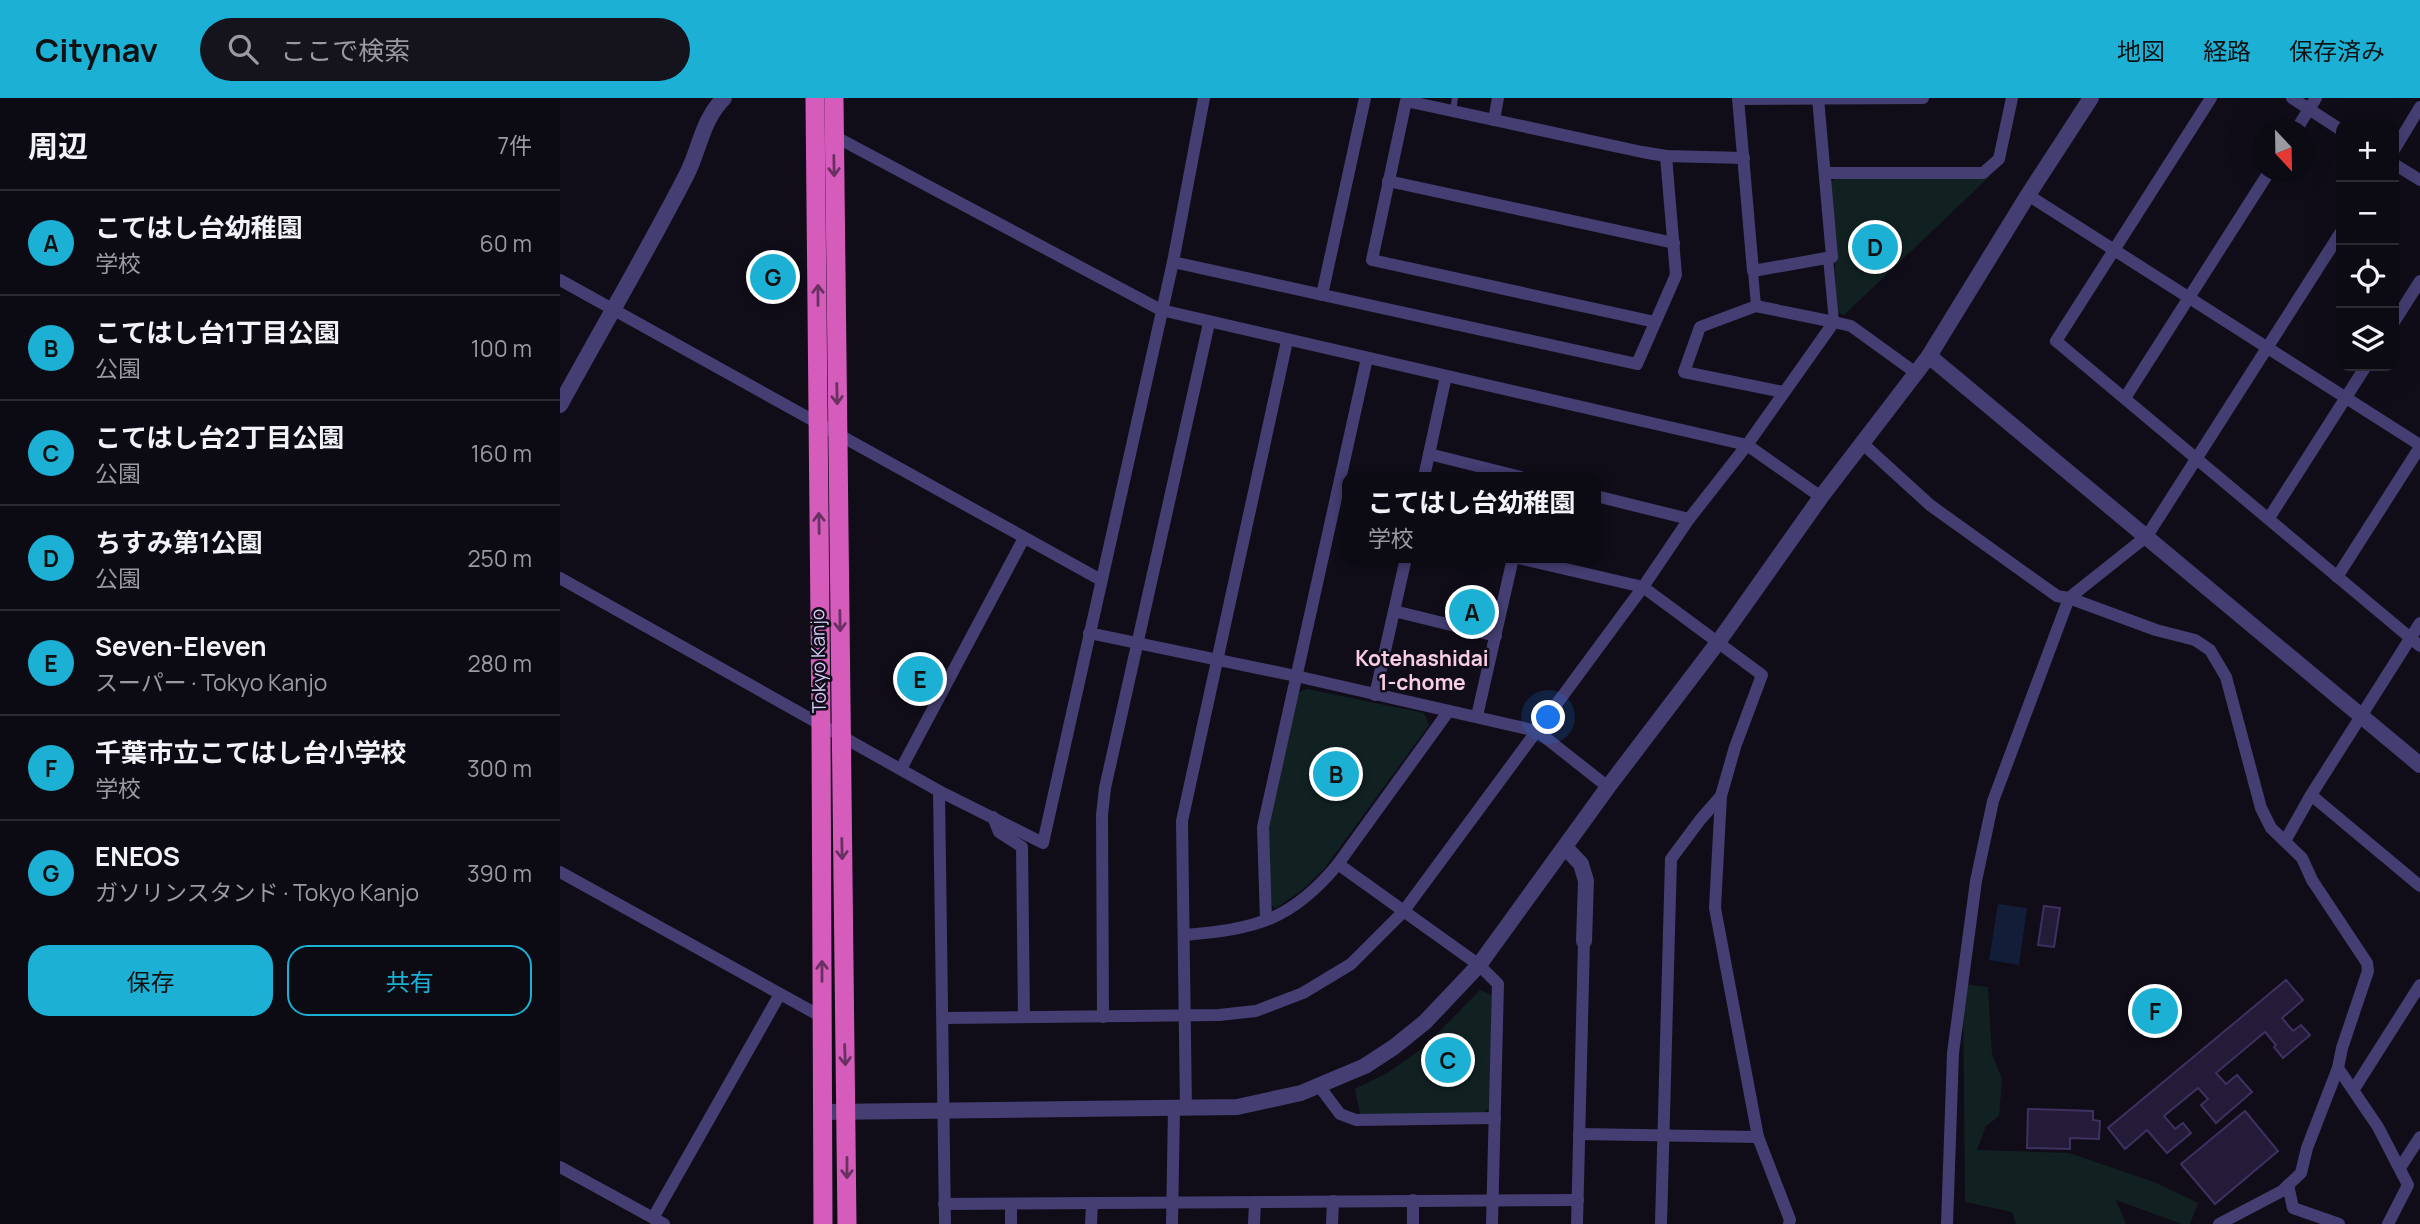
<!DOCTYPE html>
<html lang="ja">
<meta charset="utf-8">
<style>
:root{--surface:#0c0a13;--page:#15131c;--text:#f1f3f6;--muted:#9a9aa0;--line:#2c2b33;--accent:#1cb0d4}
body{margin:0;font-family:Manrope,"Noto Sans JP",sans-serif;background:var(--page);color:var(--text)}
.controls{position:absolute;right:21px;top:21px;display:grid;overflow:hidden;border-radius:14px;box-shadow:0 7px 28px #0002}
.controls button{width:63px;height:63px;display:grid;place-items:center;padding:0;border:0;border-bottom:2px solid var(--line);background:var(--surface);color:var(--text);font:35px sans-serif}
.compass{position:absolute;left:1692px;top:21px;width:63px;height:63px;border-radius:50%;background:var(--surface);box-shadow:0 7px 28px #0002;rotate:158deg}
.you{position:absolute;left:989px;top:620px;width:24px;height:24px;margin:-18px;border:5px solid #fff;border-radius:50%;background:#1a73e8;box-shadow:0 0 0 10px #1a73e833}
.badge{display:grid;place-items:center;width:46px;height:46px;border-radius:50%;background:var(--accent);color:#111;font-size:23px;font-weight:700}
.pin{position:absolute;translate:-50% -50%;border:4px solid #fff;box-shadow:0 2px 7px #0006}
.popup{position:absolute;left:782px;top:374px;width:259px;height:91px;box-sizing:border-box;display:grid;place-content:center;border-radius:14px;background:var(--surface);filter:drop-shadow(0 2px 5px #0005);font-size:23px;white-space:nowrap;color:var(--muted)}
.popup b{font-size:26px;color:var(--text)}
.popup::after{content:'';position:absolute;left:50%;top:100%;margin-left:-14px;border:14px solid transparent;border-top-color:var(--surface)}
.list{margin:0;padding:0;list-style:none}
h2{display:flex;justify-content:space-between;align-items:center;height:91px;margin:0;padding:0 28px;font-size:30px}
h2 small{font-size:23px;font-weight:400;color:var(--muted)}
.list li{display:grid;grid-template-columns:46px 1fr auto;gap:21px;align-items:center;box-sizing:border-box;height:105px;padding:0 28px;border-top:2px solid var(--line)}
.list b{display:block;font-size:26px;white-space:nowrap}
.list p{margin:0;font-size:23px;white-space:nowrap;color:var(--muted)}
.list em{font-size:23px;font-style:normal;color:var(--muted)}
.actions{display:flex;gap:14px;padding:21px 28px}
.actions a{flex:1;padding:16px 0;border:2px solid var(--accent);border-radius:21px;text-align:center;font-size:24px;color:var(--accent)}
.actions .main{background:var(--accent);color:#111}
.icon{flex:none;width:38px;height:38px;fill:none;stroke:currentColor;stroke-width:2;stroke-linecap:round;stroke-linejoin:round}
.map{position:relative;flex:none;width:1860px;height:1126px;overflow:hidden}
header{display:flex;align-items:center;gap:42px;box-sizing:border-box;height:98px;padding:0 35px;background:var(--accent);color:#111}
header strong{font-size:33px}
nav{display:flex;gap:38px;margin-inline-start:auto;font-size:24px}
.search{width:490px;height:63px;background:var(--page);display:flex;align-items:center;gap:18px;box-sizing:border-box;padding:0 24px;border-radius:38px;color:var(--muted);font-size:26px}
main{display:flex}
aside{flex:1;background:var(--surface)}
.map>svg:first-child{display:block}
.green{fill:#112122}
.water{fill:#121d38}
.building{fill:#241b38;stroke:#3e3061;stroke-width:2}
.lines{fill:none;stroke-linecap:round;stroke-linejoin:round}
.service{stroke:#443e72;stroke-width:6}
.pedestrian{stroke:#443e72;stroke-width:10}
.minor{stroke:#443e72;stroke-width:12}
.tertiary{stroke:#443e72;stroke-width:16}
.trunk{stroke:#d65cbc;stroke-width:19}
.oneway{stroke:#693162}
.labels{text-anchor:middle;stroke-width:5;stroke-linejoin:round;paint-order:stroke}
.street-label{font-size:19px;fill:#d5ccf8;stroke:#100d19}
.neighbourhood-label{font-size:21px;font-weight:bold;fill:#f8cde5;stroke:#100d19}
</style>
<header>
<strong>Citynav</strong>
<div class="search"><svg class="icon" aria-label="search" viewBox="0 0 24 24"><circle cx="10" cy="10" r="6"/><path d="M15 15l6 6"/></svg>ここで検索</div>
<nav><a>地図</a><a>経路</a><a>保存済み</a></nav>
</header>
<main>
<aside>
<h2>周辺<small>7件</small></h2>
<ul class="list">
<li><span class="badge">A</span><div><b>こてはし台幼稚園</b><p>学校</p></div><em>60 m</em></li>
<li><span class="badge">B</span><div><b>こてはし台1丁目公園</b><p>公園</p></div><em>100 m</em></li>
<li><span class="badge">C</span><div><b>こてはし台2丁目公園</b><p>公園</p></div><em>160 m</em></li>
<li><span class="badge">D</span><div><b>ちすみ第1公園</b><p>公園</p></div><em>250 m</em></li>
<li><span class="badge">E</span><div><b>Seven-Eleven</b><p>スーパー · Tokyo Kanjo</p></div><em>280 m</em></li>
<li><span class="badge">F</span><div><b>千葉市立こてはし台小学校</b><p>学校</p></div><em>300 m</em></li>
<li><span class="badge">G</span><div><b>ENEOS</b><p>ガソリンスタンド · Tokyo Kanjo</p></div><em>390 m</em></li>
</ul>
<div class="actions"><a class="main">保存</a><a>共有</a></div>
</aside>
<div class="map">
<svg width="1860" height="1126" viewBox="0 0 1860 1126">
<rect width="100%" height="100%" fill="#100d19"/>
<g class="green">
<polygon points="1279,78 1430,78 1284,217 1277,214 1271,84"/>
<polygon points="747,591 864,615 869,627 764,771 741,793 716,810 709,806 709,726 736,595"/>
<polygon points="1403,886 1428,889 1432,956 1442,981 1439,1018 1426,1028 1417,1052 1509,1055 1594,1084 1638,1105 1630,1126 1622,1126 1556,1102 1566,1126 1456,1126 1452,1114 1405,1104"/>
<polygon points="920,892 932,897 930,1009 921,1016 800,1016 795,991 829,974 863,950"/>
</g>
<polygon class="water" points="1438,806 1467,810 1459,867 1429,862"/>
<g class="building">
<polygon points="1484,808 1500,810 1494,849 1478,847"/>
<polygon points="1726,882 1743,902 1722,920 1733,933 1741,927 1750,937 1723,960 1714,949 1716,947 1705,934 1656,975 1666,986 1677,977 1692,994 1656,1025 1641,1007 1648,1001 1638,990 1604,1018 1615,1031 1623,1025 1631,1035 1607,1055 1587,1032 1565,1051 1548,1030"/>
<polygon points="1468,1011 1533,1013 1533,1022 1540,1023 1539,1041 1510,1040 1510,1051 1467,1050"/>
<polygon points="1685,1013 1718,1053 1655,1106 1621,1066"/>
</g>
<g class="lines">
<polyline class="service" points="893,12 895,0"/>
<g class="pedestrian">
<polyline points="1268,160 1274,224"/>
<polyline points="1193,173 1196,208"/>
</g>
<g class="minor">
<polyline points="1178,0 1193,173 1272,159 1258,0"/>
<polyline points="1651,0 1496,243 1860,548"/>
<polyline points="1732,0 1781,32"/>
<polyline points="1178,1 1363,0"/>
<polyline points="934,22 938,0"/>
<polyline points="1736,32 1756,0"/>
<polyline points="274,38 601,212 1187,347 1261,399"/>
<polyline points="1834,52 1860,9"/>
<polyline points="1834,66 1860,82"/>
<polyline points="1265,75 1423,75 1439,61 1452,0"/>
<polyline points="828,83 1114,145"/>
<polyline points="1468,97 1860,347"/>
<polyline points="613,164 1077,266 1116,177 1106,58"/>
<polyline points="0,182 541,482"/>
<polyline points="762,197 805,0"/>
<polyline points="1095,224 812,162 846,3 1082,54 1106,58 1184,60"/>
<polyline points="1834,224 1860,183"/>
<polyline points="1223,294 1124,274 1140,229 1196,208 1274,224 1291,228 1356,275"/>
<polyline points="1565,300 1709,74"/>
<polyline points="1302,345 1370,407 1497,498 1509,500 1596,532 1635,542 1650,552 1666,579 1701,710 1711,730 1742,760 1752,782 1807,865 1808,873 1782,950 1778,970 1747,1050 1741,1075 1722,1093 1659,1126"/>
<polyline points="869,356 961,379"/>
<polyline points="864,379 886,278"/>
<polyline points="1036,398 1129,421"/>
<polyline points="1709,420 1806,268"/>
<polyline points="958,460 1083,489 1202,577 1175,649 1161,698 1155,810 1198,1039 1230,1122 1229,1126"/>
<polyline points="1777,479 1860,349"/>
<polyline points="0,480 379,693 483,745 613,164 644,0"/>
<polyline points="834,513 936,538"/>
<polyline points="529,535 736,578 977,633 1048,689"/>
<polyline points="815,597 846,460"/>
<polyline points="917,618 953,460"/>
<polyline points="341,671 464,440"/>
<polyline points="379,693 385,1126"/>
<polyline points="1751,697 1860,788"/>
<polyline points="433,719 439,734 462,749 464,919"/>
<polyline points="1725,743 1751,697 1860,525"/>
<polyline points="778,766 919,867 938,886 932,1126"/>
<polyline points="0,774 262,919"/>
<polyline points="706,822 703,729 807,260"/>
<path d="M625 837C695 831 731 823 778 766L888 614"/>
<polyline points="543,919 542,717 545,690 649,225"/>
<polyline points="383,920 659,917 696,913 743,895 791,866 843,814 1083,489 1129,421 1187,347 1274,224"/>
<polyline points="1778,970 1818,1029 1848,1087 1828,1126"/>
<polyline points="759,988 780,1016 796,1022 935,1020"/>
<polyline points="1794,991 1860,887"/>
<polyline points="626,1011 622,723 727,243"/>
<polyline points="1019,1036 1198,1039"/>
<polyline points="0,1069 104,1126"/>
<polyline points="1840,1070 1860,1039"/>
<polyline points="1728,1087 1733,1110 1779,1126"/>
<polyline points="384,1106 1018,1102"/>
<polyline points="93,1120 220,896"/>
<polyline points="451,1126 451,1106"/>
<polyline points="531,1126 532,1106"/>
<polyline points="612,1126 614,1011"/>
<polyline points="694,1126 695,1104"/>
<polyline points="772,1126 773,1103"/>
<polyline points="853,1126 853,1102"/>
<polyline points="1017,1126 1024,843"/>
<polyline points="1101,1126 1111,761 1140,722 1161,698"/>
<polyline points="1387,1126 1393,955 1416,783 1433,703 1509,500 1587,438 1781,134"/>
</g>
<g class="tertiary">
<polyline points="1369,258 1860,667"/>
<path d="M0 307C42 230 87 154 127 76 140 50 142 22 164 0"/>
<polyline points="1005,749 1021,766 1026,783 1024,843"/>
<polyline points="263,1014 677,1009 741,995 805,968 834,949 865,924 919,867 1048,689 1159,543 1261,399 1369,258 1468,97 1531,0"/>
</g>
<g class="trunk">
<polyline points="255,0 261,627 263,1126"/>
<polyline points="274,0 287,1126"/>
</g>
</g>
<defs><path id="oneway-shaft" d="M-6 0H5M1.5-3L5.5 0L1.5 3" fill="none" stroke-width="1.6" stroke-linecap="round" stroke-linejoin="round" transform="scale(1.75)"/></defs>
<g class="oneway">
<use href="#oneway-shaft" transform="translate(274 68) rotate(89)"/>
<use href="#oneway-shaft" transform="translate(258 197) rotate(-90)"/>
<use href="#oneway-shaft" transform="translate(277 296) rotate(89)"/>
<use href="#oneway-shaft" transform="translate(259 425) rotate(-91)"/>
<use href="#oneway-shaft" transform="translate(280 523) rotate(89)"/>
<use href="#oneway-shaft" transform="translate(282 751) rotate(89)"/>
<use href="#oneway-shaft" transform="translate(262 873) rotate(-90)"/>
<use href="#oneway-shaft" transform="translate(285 957) rotate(88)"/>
<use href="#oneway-shaft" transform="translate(287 1070) rotate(90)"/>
</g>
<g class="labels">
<g class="street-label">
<text transform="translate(258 563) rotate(-91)" y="7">Tokyo Kanjo</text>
</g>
<g class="neighbourhood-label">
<text x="862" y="568">Kotehashidai<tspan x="862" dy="24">1-chome</tspan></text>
</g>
</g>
</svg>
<div class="controls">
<button>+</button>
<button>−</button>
<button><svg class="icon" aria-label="locate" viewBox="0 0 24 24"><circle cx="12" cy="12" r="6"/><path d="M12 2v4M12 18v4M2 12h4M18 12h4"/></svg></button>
<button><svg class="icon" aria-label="layers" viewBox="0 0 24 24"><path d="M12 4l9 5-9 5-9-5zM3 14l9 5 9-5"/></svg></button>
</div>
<svg class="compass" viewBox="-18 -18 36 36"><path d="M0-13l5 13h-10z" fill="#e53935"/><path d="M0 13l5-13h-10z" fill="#9a9aa0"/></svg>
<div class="you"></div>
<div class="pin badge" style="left:912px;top:514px">A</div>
<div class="popup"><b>こてはし台幼稚園</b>学校</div>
<div class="pin badge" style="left:776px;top:676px">B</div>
<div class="pin badge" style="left:888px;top:962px">C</div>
<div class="pin badge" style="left:1315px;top:149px">D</div>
<div class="pin badge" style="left:360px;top:581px">E</div>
<div class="pin badge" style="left:1595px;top:913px">F</div>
<div class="pin badge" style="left:213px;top:179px">G</div>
</div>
</main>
